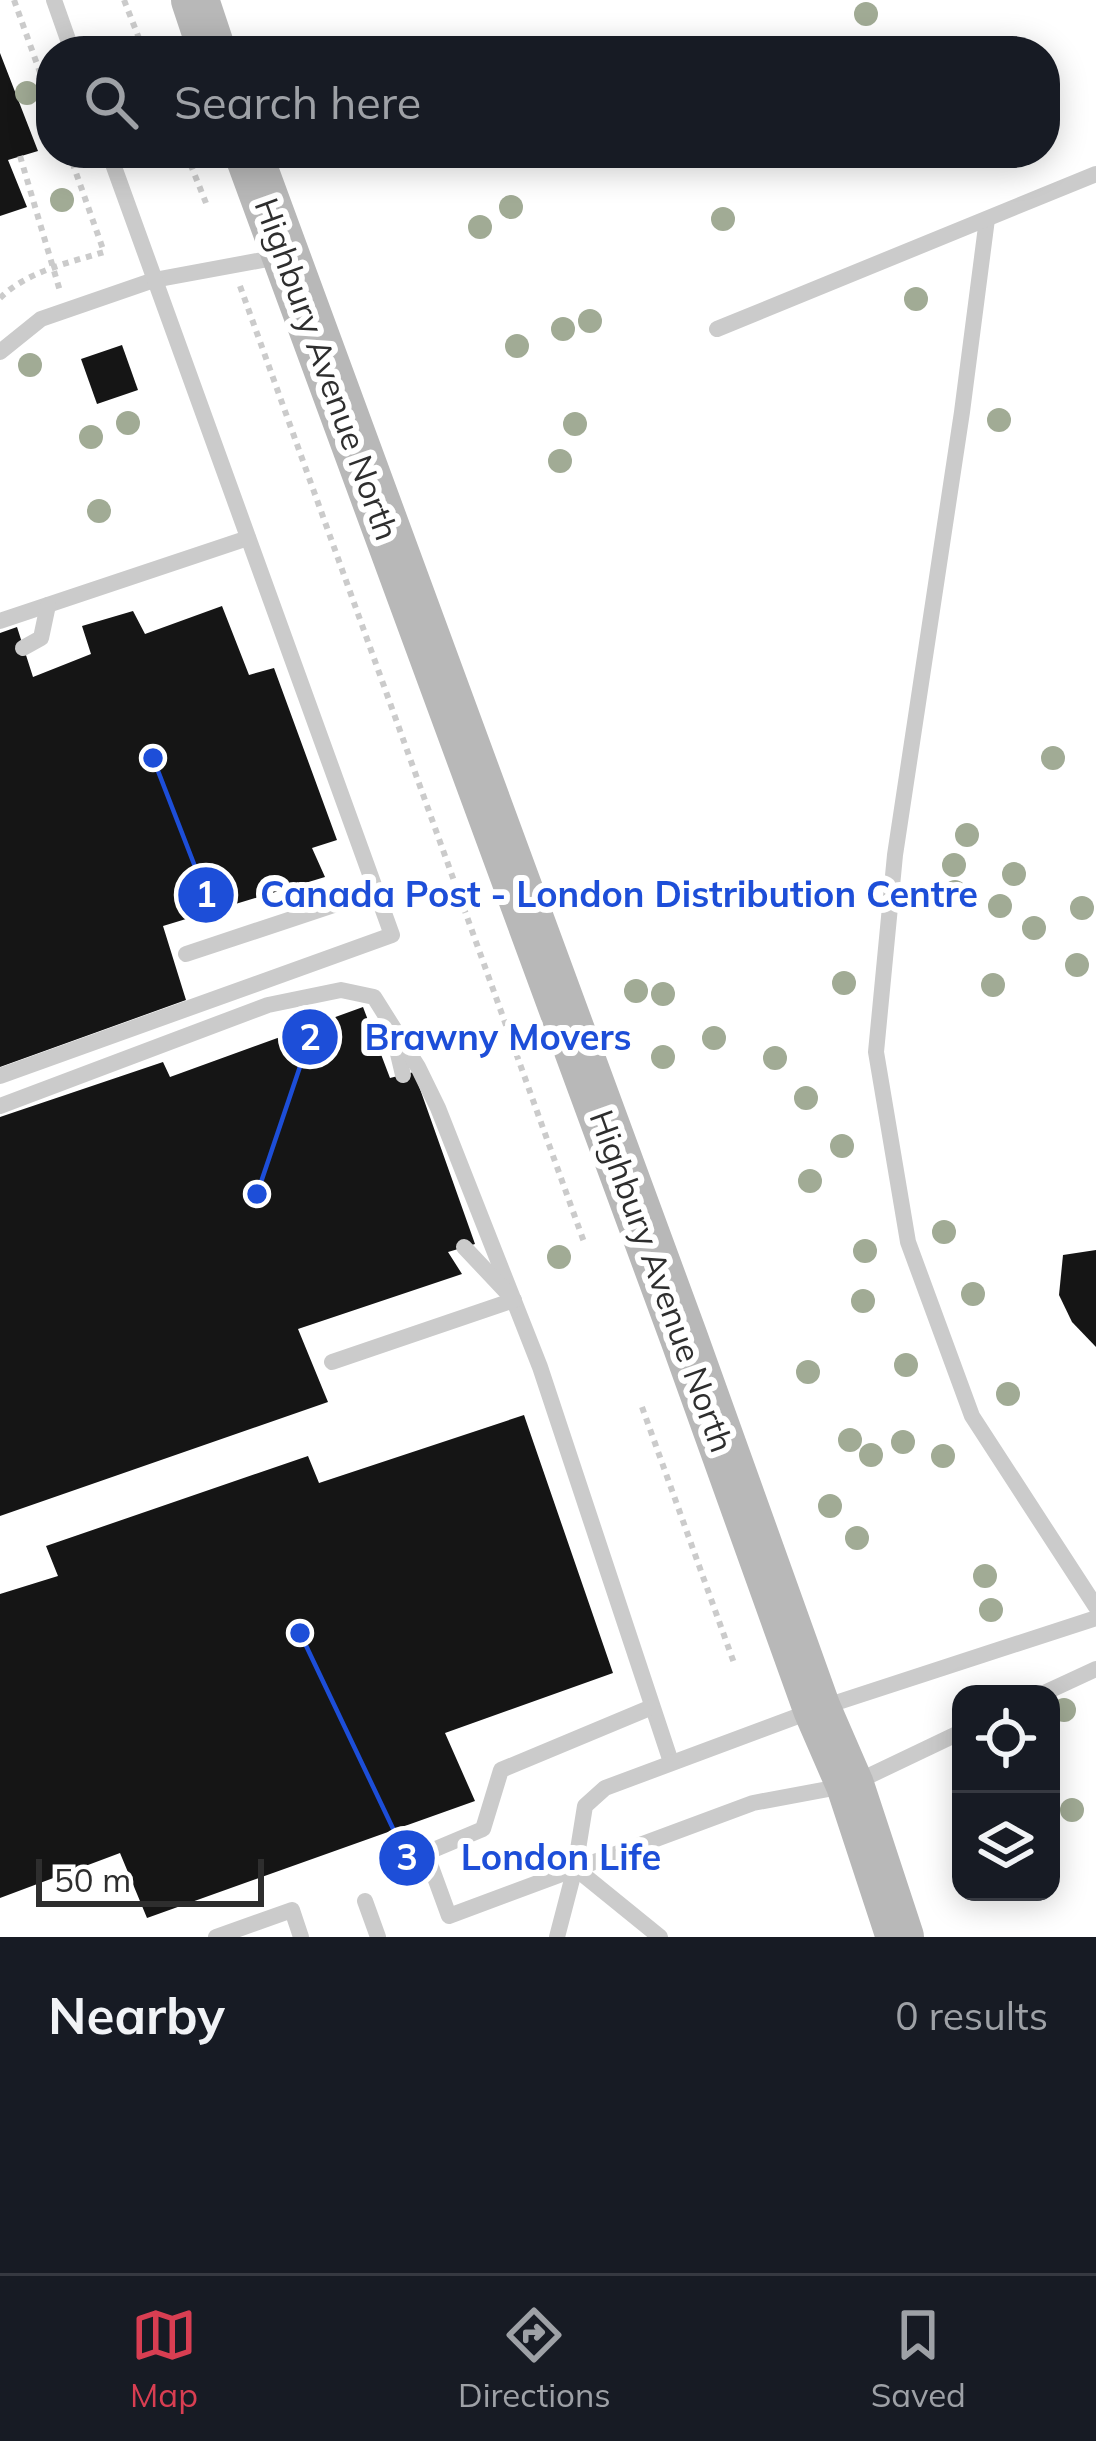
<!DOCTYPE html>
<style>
:root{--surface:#171b24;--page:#242831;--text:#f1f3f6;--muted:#9ea1a6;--line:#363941;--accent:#d83e52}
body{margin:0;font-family:Mulish,sans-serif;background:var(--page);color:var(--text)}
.controls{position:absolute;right:36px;bottom:36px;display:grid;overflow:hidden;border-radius:24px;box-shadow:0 6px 30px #0003}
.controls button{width:108px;height:108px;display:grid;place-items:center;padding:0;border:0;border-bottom:3px solid var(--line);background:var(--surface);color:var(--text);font:60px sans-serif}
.scale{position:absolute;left:36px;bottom:30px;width:228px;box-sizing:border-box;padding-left:12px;border:6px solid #2e2e2e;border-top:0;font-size:33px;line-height:42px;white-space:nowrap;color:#2e2e2e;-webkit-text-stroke:9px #fff;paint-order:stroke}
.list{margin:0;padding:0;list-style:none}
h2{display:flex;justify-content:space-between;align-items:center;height:156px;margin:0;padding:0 48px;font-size:51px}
h2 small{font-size:39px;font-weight:400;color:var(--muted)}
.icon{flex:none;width:66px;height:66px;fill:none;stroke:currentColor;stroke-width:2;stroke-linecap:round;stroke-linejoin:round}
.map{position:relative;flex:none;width:1096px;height:1937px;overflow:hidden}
.search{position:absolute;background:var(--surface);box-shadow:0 6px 30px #0003;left:36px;right:36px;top:36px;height:132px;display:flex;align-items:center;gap:30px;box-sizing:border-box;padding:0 42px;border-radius:48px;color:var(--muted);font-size:45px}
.sheet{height:336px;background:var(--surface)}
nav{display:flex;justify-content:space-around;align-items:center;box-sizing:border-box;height:168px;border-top:3px solid var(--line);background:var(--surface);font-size:33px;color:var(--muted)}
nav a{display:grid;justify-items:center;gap:6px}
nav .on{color:var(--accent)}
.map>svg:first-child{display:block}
.building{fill:#151515}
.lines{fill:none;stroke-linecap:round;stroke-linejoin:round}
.path{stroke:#cbcbcb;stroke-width:6;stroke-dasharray:6 6;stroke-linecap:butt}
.lane{stroke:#cbcbcb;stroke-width:16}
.secondary{stroke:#b8b8b8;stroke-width:48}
.tree{fill:#a1ab95}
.labels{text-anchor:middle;stroke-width:12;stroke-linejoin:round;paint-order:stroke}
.street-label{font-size:33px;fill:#2e2e2e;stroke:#fff}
.leader{fill:none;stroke:#1d4ed8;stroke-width:4.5}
.callout-dot{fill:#1d4ed8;stroke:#fff;stroke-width:4.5}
.mark-label{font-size:36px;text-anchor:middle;font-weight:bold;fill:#fff}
.callout-label{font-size:36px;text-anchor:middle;font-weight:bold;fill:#1d4ed8;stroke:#fff;stroke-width:12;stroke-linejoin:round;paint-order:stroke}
</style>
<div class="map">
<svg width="1096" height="1937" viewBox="0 0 1096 1937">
<rect width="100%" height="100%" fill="#fff"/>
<g class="building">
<polygon points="0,53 38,151 8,160 27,207 0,216"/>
<polygon points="122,345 138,390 97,404 81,359"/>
<polygon points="222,606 249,675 274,668 337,840 312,848 325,877 163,926 186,1000 0,1067 0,633 17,627 33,677 91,654 82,626 133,611 145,634"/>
<polygon points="363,1007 390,1078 414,1072 475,1244 448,1252 462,1274 298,1329 328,1402 0,1516 0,1117 163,1062 170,1077"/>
<polygon points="1096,1250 1096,1347 1072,1322 1059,1295 1063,1255"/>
<polygon points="524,1415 613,1673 445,1733 475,1801 147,1918 120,1853 0,1898 0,1594 58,1576 46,1546 308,1456 319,1483"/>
</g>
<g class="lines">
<g class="path">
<polyline points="14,0 51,103"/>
<polyline points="124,0 144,51"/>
<polyline points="186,153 206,203"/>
<polyline points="20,156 60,291"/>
<polyline points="240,286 584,1242"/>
<path d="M0 298C28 271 68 263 104 252L69 153"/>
<polyline points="642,1407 734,1663"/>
</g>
<g class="lane">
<polyline points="54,0 72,51"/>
<polyline points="987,219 962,412 895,855 876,1052 908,1242 972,1416 1096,1607"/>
<polyline points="717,329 1096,174"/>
<polyline points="0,352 41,319 154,280 284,256"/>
<polyline points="0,621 248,538"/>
<polyline points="23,648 41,638 48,605"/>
<polyline points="186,954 376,891"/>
<polyline points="394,1037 403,1075"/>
<polyline points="0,1076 392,935 109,153"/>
<polyline points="0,1106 268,1005 341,990 374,997 418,1067 438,1108 540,1367 671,1762"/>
<polyline points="332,1362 514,1300 464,1247"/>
<polyline points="1042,1694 1096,1669"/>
<polyline points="652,1707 501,1770 483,1829 426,1853 449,1916 753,1803 850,1785 961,1732"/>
<polyline points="575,1868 660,1937"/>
<polyline points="365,1901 378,1937"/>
<polyline points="216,1937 292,1910 301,1937"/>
<polyline points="557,1937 575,1868 585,1806 605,1788 817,1709 1096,1618"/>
</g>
<g class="secondary">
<polyline points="195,0 212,51"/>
<polyline points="248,153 684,1338 817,1709 850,1785 900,1937"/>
</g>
</g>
<g class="tree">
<circle cx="866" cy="14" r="12"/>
<circle cx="27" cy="93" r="12"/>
<circle cx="62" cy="200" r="12"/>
<circle cx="511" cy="207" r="12"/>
<circle cx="723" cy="219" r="12"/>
<circle cx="480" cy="227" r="12"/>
<circle cx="916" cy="299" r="12"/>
<circle cx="590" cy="321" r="12"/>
<circle cx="563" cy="329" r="12"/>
<circle cx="517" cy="346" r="12"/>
<circle cx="30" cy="365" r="12"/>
<circle cx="999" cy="420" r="12"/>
<circle cx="128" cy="423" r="12"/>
<circle cx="575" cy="424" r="12"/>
<circle cx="91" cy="437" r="12"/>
<circle cx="560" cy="461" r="12"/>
<circle cx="99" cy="511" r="12"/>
<circle cx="1053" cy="758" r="12"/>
<circle cx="967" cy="835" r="12"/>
<circle cx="954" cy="865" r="12"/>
<circle cx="1014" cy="874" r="12"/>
<circle cx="955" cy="892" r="12"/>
<circle cx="1000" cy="906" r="12"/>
<circle cx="1082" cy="908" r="12"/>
<circle cx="1034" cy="928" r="12"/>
<circle cx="1077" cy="965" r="12"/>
<circle cx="844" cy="983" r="12"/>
<circle cx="993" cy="985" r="12"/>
<circle cx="636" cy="991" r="12"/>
<circle cx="663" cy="994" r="12"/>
<circle cx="714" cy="1038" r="12"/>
<circle cx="663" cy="1057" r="12"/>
<circle cx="775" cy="1058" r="12"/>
<circle cx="806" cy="1098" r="12"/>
<circle cx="842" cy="1146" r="12"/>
<circle cx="810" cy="1181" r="12"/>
<circle cx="944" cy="1232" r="12"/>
<circle cx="865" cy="1251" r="12"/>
<circle cx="559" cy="1257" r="12"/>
<circle cx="973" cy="1294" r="12"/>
<circle cx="863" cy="1301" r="12"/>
<circle cx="906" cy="1365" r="12"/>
<circle cx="808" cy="1372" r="12"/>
<circle cx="1008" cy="1394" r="12"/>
<circle cx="850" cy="1440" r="12"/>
<circle cx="903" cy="1442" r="12"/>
<circle cx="871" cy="1455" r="12"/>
<circle cx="943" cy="1456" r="12"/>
<circle cx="830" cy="1506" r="12"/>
<circle cx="857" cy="1538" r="12"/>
<circle cx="985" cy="1576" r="12"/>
<circle cx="991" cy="1610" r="12"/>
<circle cx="1064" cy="1710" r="12"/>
<circle cx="1072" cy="1810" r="12"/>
</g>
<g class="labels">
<g class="street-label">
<text transform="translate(327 369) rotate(70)" y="12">Highbury Avenue North</text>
<text transform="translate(662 1281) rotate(70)" y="12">Highbury Avenue North</text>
</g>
</g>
<path class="leader" d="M153 758L206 895M257 1194L310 1037M300 1633L407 1858"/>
<g class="callout-dot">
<circle cx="153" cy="758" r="12"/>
<circle cx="257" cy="1194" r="12"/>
<circle cx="300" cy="1633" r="12"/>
<circle cx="206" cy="895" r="30"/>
<circle cx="310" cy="1037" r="30"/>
<circle cx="407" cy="1858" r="30"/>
</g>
<g class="mark-label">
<text x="206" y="907">1</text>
<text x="310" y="1050">2</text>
<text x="407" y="1870">3</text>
</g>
<g class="callout-label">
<text x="619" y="907">Canada Post - London Distribution Centre</text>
<text x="498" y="1050">Brawny Movers</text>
<text x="561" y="1870">London Life</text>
</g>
</svg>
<div class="controls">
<button><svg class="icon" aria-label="locate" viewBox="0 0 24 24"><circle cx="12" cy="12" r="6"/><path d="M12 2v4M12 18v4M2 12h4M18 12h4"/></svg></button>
<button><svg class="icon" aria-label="layers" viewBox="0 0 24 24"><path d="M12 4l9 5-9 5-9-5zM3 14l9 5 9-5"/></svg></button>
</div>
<div class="scale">50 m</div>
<div class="search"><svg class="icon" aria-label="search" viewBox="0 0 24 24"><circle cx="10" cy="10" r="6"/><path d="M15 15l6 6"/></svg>Search here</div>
</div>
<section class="sheet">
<h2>Nearby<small>0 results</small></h2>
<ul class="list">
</ul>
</section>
<nav>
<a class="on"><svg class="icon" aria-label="map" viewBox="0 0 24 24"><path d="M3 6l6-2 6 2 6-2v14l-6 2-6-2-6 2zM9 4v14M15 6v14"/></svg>Map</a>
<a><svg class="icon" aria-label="directions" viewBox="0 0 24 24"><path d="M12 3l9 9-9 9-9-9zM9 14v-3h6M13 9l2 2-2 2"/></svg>Directions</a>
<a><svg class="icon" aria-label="saved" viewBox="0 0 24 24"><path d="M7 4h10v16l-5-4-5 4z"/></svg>Saved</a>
</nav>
